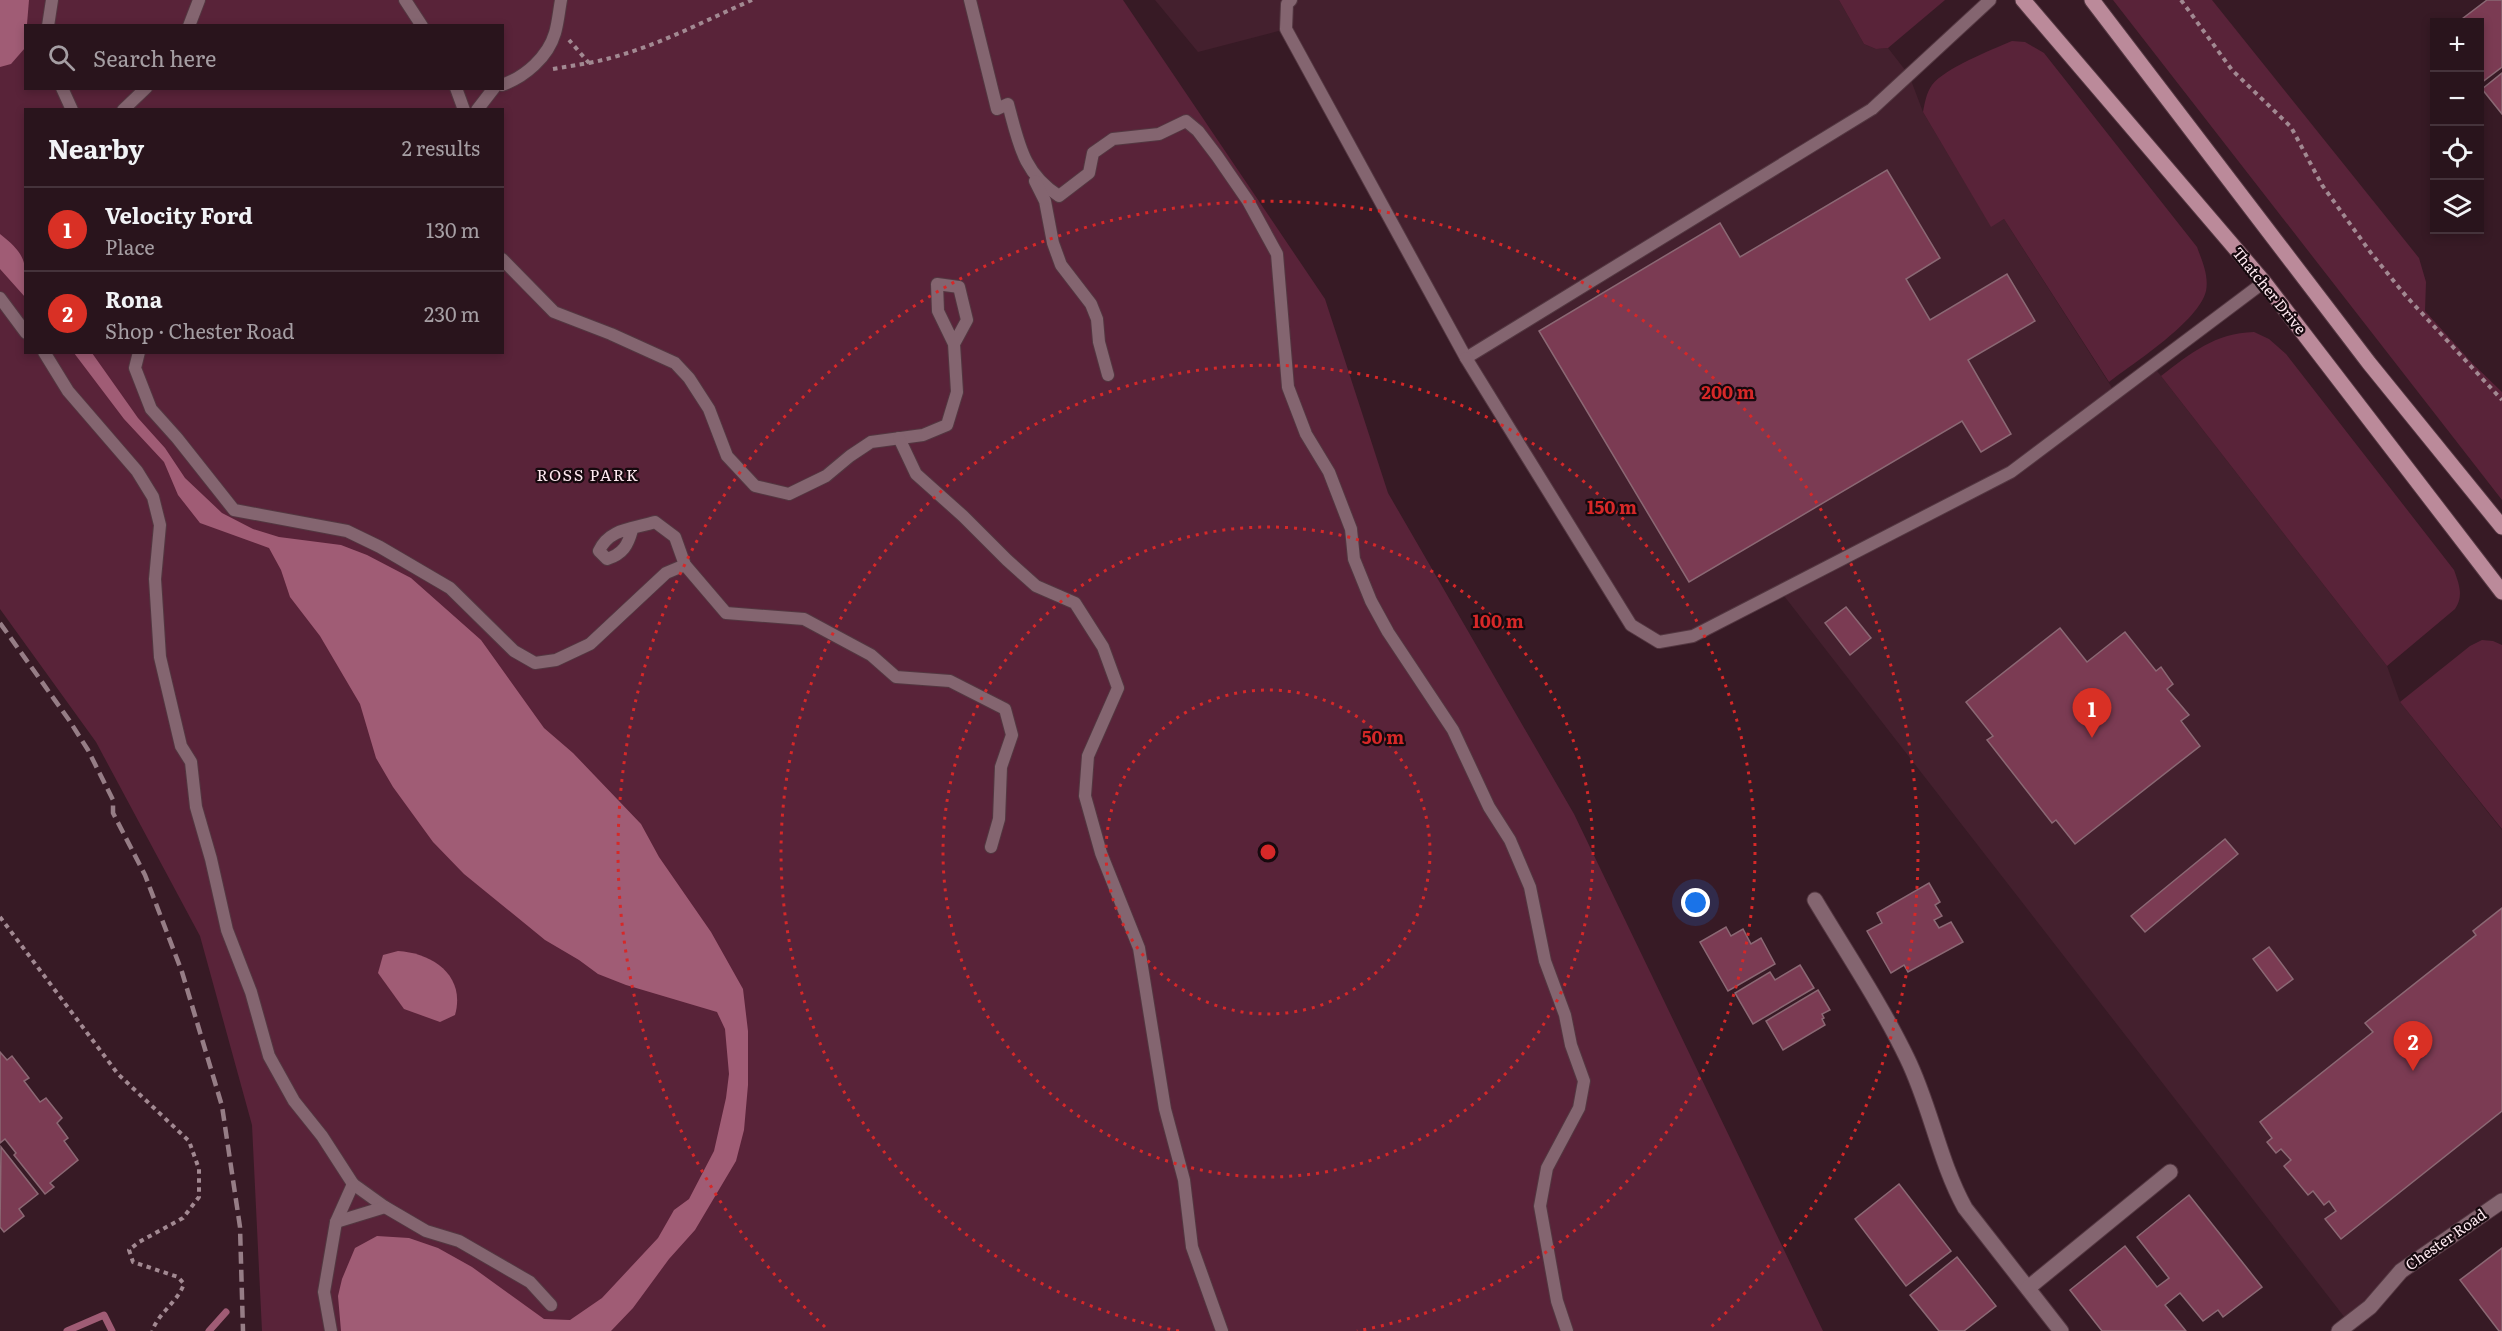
<!DOCTYPE html>
<meta charset="utf-8">
<style>
:root{--surface:#29141c;--page:#311d25;--text:#f1f3f6;--muted:#a59ea3;--line:#45333b;--accent:#d93025}
body{margin:0;font-family:Literata,serif;background:var(--page);color:var(--text)}
.controls{position:absolute;right:18px;top:18px;display:grid;overflow:hidden;border-radius:0px;box-shadow:0 3px 9px #0003}
.controls button{width:54px;height:54px;display:grid;place-items:center;padding:0;border:0;border-bottom:2px solid var(--line);background:var(--surface);color:var(--text);font:30px sans-serif}
.you{position:absolute;left:1696px;top:903px;width:21px;height:21px;margin:-15px;border:4px solid #fff;border-radius:50%;background:#1a73e8;box-shadow:0 0 0 9px #1a73e833}
.badge{display:grid;place-items:center;width:39px;height:39px;border-radius:50%;background:var(--accent);color:#fff;font-size:20px;font-weight:700}
.pin{position:absolute;translate:-50% -50px;filter:drop-shadow(0 2px 3px #0008)}
.pin::after{content:'';position:absolute;top:32px;width:21px;height:18px;background:inherit;clip-path:polygon(0 0,100% 0,50% 100%)}
.list{margin:0;padding:0;list-style:none}
h2{display:flex;justify-content:space-between;align-items:center;height:78px;margin:0;padding:0 24px;font-size:26px}
h2 small{font-size:20px;font-weight:400;color:var(--muted)}
.list li{display:grid;grid-template-columns:39px 1fr auto;gap:18px;align-items:center;box-sizing:border-box;height:84px;padding:0 24px;border-top:2px solid var(--line)}
.list b{display:block;font-size:22px;white-space:nowrap}
.list p{margin:0;font-size:20px;white-space:nowrap;color:var(--muted)}
.list em{font-size:20px;font-style:normal;color:var(--muted)}
.icon{flex:none;width:33px;height:33px;fill:none;stroke:currentColor;stroke-width:2;stroke-linecap:round;stroke-linejoin:round}
.map{position:relative;flex:none;width:2502px;height:1331px;overflow:hidden}
.search{position:absolute;background:var(--surface);box-shadow:0 3px 9px #0003;left:24px;top:24px;width:480px;height:66px;display:flex;align-items:center;gap:15px;box-sizing:border-box;padding:0 21px;border-radius:0px;color:var(--muted);font-size:22px}
.panel{position:absolute;background:var(--surface);box-shadow:0 3px 9px #0003;left:24px;top:108px;width:480px;height:246px;border-radius:0px}
.map>svg:first-child{display:block}
.built{fill:#44202e}
.green{fill:#592339;fill-rule:evenodd}
.water{fill:#a05c75}
.lines{fill:none;stroke-linecap:round;stroke-linejoin:round}
.stream{stroke:#a05c75;stroke-width:7}
.building{fill:#7b3b53;stroke:#8b6874;stroke-width:1.5}
.lane-casing{stroke:#533741;stroke-width:14}
.street-casing{stroke:#533741;stroke-width:17}
.secondary-casing{stroke:#533741;stroke-width:17}
.path{stroke:#a28992;stroke-width:4;stroke-dasharray:4.5 4.5;stroke-linecap:butt}
.lane{stroke:#846570;stroke-width:12}
.street{stroke:#846570;stroke-width:15}
.secondary{stroke:#bb8a9a;stroke-width:15}
.rail{stroke:#967d86;stroke-width:4.5;stroke-dasharray:12 6;stroke-linecap:butt}
.ring{fill:none;stroke:#d62828;stroke-width:3;stroke-dasharray:3 6}
.labels{text-anchor:middle;stroke-width:4.5;stroke-linejoin:round;paint-order:stroke}
.street-label{font-size:15px;fill:#fee9f0;stroke:#16090e}
.neighbourhood-label{font-size:16px;letter-spacing:1.5px;fill:#fee9f0;stroke:#16090e}
.centre{fill:#d62828;stroke:#16090e;stroke-width:3}
.ring-label{font-size:18px;text-anchor:middle;font-weight:bold;fill:#d62828;stroke:#16090e;stroke-width:4.5;stroke-linejoin:round;paint-order:stroke}
</style>
<div class="map">
<svg width="2502" height="1331" viewBox="0 0 2502 1331">
<rect width="100%" height="100%" fill="#371a25"/>
<polygon class="built" points="1155,0 1839,0 1864,44 1876,49 1888,48 1909,75 1923,112 1991,226 2004,219 2116,394 2154,367 2387,666 2400,702 2502,830 2502,1203 2349,1323 1781,592 1693,636 1659,642 1631,625 1466,358 1286,29 1198,52"/>
<g class="green">
<path d="M0 0H1123L1325 299 1388 493 1574 814 1823 1331H262L252 1125 200 936 96 742 0 609ZM26 26H502V88H26ZM26 110H502V352H26Z"/>
<polygon points="1839,0 1945,0 1888,48 1876,49 1864,44"/>
<polygon points="2113,0 2212,0 2419,258 2426,282 2425,311 2473,364 2502,392 2502,500"/>
<path d="M2012 41 2025 42 2044 53 2197 247C2202 261 2209 275 2206 291 2199 321 2134 363 2109 382L2004 219 1991 227 1923 112C1925 102 1926 94 1932 85 1945 68 1991 50 2012 41Z"/>
<path d="M2254 332 2269 339 2286 354 2454 570C2459 584 2464 596 2455 609L2387 666 2161 376C2191 353 2215 333 2254 332Z"/>
<polygon points="2482,640 2493,641 2502,645 2502,829 2400,702 2470,646"/>
</g>
<g class="water">
<polygon points="0,0 29,0 25,48 11,64 0,67"/>
<path d="M0 234C28 256 26 263 25 297L0 269Z"/>
<polygon points="74,353 92,353 138,418 165,448 185,478 222,513 253,529 279,537 341,545 367,555 411,578 481,640 544,728 573,753 641,824 659,857 711,932 743,989 748,1031 748,1085 744,1130 736,1161 695,1230 669,1259 633,1308 611,1331 341,1331 338,1296 342,1279 355,1248 377,1236 409,1238 438,1248 472,1267 544,1319 570,1320 602,1298 658,1238 674,1210 689,1199 714,1151 726,1098 729,1074 725,1029 717,1012 626,985 598,974 579,960 545,940 464,874 433,842 393,787 376,758 360,704 320,636 290,597 281,570 269,548 200,523 178,495 164,462 124,419"/>
<path d="M398 951C433 953 466 976 455 1015L440 1022 404 1009 378 973 383 955Z"/>
</g>
<g class="lines">
<g class="stream">
<polyline points="67,1331 104,1315 112,1331"/>
<polyline points="209,1331 226,1312"/>
</g>
</g>
<g class="building">
<polygon points="2487,0 2502,0 2502,67 2481,83 2480,80 2480,22 2458,22"/>
<polygon points="2502,73 2502,114 2482,89"/>
<polygon points="1887,170 1940,258 1906,279 1930,320 2007,274 2035,321 1968,360 2011,434 1981,452 1962,421 1689,582 1539,331 1720,223 1740,257"/>
<polygon points="1846,607 1871,638 1850,655 1825,623"/>
<polygon points="2060,628 2087,662 2125,632 2156,671 2161,667 2173,684 2167,689 2189,715 2181,721 2200,746 2075,844 2056,820 2052,823 1987,740 1993,736 1966,702"/>
<polygon points="2225,839 2238,854 2145,932 2131,916"/>
<polygon points="1929,883 1940,902 1935,905 1942,916 1934,920 1939,928 1951,922 1963,942 1908,972 1904,965 1891,973 1867,931 1882,923 1877,913"/>
<polygon points="2502,908 2502,1111 2341,1239 2325,1219 2336,1211 2329,1201 2324,1205 2313,1191 2308,1195 2284,1166 2291,1160 2281,1149 2276,1153 2267,1142 2272,1138 2260,1122 2373,1032 2365,1023 2476,935 2473,931"/>
<polygon points="1726,927 1731,936 1743,929 1751,944 1761,938 1775,964 1728,991 1700,942"/>
<polygon points="2269,947 2293,979 2277,991 2253,959"/>
<polygon points="1800,965 1814,988 1753,1024 1735,993 1770,972 1775,980"/>
<polygon points="1818,990 1830,1010 1822,1014 1824,1018 1822,1019 1825,1025 1783,1050 1766,1021"/>
<polygon points="0,1052 7,1060 12,1056 29,1078 24,1081 40,1102 46,1098 62,1118 57,1123 68,1138 64,1141 78,1160 50,1183 54,1187 45,1194 14,1155 16,1153 5,1139 0,1143"/>
<polygon points="1,1147 38,1194 19,1209 24,1216 4,1232 0,1227"/>
<polygon points="1899,1184 1951,1251 1906,1286 1855,1219"/>
<polygon points="2189,1195 2262,1287 2223,1317 2218,1310 2203,1321 2180,1293 2165,1305 2186,1331 2102,1331 2070,1290 2125,1246 2157,1287 2169,1278 2137,1237"/>
<polygon points="2502,1248 2502,1331 2499,1331 2460,1280"/>
<polygon points="1957,1257 1996,1306 1964,1331 1939,1331 1910,1295"/>
</g>
<g class="lines">
<defs>
<g id="lane">
<polyline points="405,0 422,26"/>
<path d="M970 0 997 109 1008 104C1019 144 1023 173 1059 196L1089 173 1093 153 1113 139 1159 134 1186 121 1198 131 1217 156 1248 201 1277 254 1288 387 1306 434 1329 472 1351 529 1354 559 1371 601 1388 632 1453 730 1489 807 1510 840 1530 887 1545 961 1565 1015 1571 1045 1584 1081 1579 1108 1547 1168 1540 1206 1557 1301 1567 1331"/>
<polyline points="1291,0 1287,4 1286,29 1466,358 1872,109 1990,0"/>
<polyline points="48,26 52,0"/>
<polyline points="189,26 199,0"/>
<path d="M502 85C525 77 548 57 555 33 558 23 559 11 561 0"/>
<polyline points="62,88 72,110"/>
<polyline points="456,88 464,110"/>
<polyline points="123,110 146,88"/>
<polyline points="477,110 494,88"/>
<polyline points="1035,181 1045,201 1053,243 1061,265 1091,304 1097,319 1099,342 1108,375"/>
<polyline points="502,259 554,312 611,334 675,363 689,378 709,409 727,456 755,486 789,494 826,476 850,456 871,442 923,435 947,425 957,392 954,344 938,311 937,284 959,287 967,320 954,344"/>
<polyline points="0,298 26,333"/>
<polyline points="44,352 68,391 137,471 153,497 160,525 155,579 160,657 181,746 191,762 196,807 211,859 227,930 251,992 269,1056 294,1101 322,1136 353,1184 385,1207 426,1231 459,1241 530,1282 551,1305"/>
<polyline points="139,352 135,368 151,409 177,438 234,510 347,531 380,547 450,588 514,651 535,663 556,660 590,644 666,573 685,565"/>
<polyline points="1466,358 1631,625 1659,642 1693,636 2011,472 2264,282"/>
<polyline points="899,438 916,474 963,516 1007,560 1036,586 1075,603 1103,647 1118,688 1088,756 1085,796 1101,853 1139,948 1165,1109 1184,1180 1192,1247 1222,1331"/>
<path d="M632 530C628 545 623 554 607 559L599 551C609 528 634 529 655 522L675 537 685 565 726 613 804 619 871 655 896 677 950 681 1005 709 1012 735 1001 767 999 819 991 847"/>
<polyline points="336,1222 385,1207"/>
<polyline points="331,1331 324,1292 336,1222 353,1184"/>
</g>
<g id="street">
<path d="M1815 900C1846 952 1881 1004 1907 1058 1931 1107 1939 1161 1965 1208L2061 1331"/>
<polyline points="2028,1288 2170,1172"/>
<polyline points="2339,1331 2370,1307 2401,1271 2502,1201"/>
</g>
<g id="secondary">
<polyline points="2023,0 2264,282 2502,592"/>
<polyline points="2092,0 2369,363 2502,527"/>
</g>
</defs>
<use href="#lane" class="lane-casing"/>
<use href="#street" class="street-casing"/>
<use href="#secondary" class="secondary-casing"/>
<g class="path">
<polyline points="2181,0 2232,70 2291,127 2322,185 2371,253 2406,296 2502,400"/>
<path d="M589 63C649 51 697 24 752 0"/>
<polyline points="553,69 589,63 569,40"/>
<path d="M0 917 118 1074 189 1141 199 1169V1197L183 1218 139 1242 129 1250 133 1262 178 1277 184 1284C176 1304 160 1311 152 1331"/>
</g>
<use href="#lane" class="lane"/>
<use href="#street" class="street"/>
<use href="#secondary" class="secondary"/>
<polyline class="rail" points="0,623 69,720 88,750 113,800 113,813 145,875 182,972 222,1106 240,1227 243,1331"/>
</g>
<g class="ring">
<circle cx="1268" cy="852" r="162"/>
<circle cx="1268" cy="852" r="325"/>
<path d="M1179 1331A487 487 0 1 1 1357 1331"/>
<path d="M825 1327A650 650 0 1 1 1711 1327"/>
</g>
<g class="labels">
<g class="street-label">
<text transform="translate(2269 291) rotate(51)" y="5">Thatcher Drive</text>
<text transform="translate(2446 1240) rotate(-35)" y="5">Chester Road</text>
</g>
<g class="neighbourhood-label">
<text x="588" y="481">ROSS PARK</text>
</g>
</g>
<circle cx="1268" cy="852" r="9" class="centre"/>
<g class="ring-label">
<text x="1728" y="399">200 m</text>
<text x="1612" y="514">150 m</text>
<text x="1498" y="628">100 m</text>
<text x="1383" y="744">50 m</text>
</g>
</svg>
<div class="controls">
<button>+</button>
<button>−</button>
<button><svg class="icon" aria-label="locate" viewBox="0 0 24 24"><circle cx="12" cy="12" r="6"/><path d="M12 2v4M12 18v4M2 12h4M18 12h4"/></svg></button>
<button><svg class="icon" aria-label="layers" viewBox="0 0 24 24"><path d="M12 4l9 5-9 5-9-5zM3 14l9 5 9-5"/></svg></button>
</div>
<div class="you"></div>
<div class="pin badge" style="left:2092px;top:738px">1</div>
<div class="pin badge" style="left:2413px;top:1071px">2</div>
<div class="search"><svg class="icon" aria-label="search" viewBox="0 0 24 24"><circle cx="10" cy="10" r="6"/><path d="M15 15l6 6"/></svg>Search here</div>
<section class="panel">
<h2>Nearby<small>2 results</small></h2>
<ul class="list">
<li><span class="badge">1</span><div><b>Velocity Ford</b><p>Place</p></div><em>130 m</em></li>
<li><span class="badge">2</span><div><b>Rona</b><p>Shop · Chester Road</p></div><em>230 m</em></li>
</ul>
</section>
</div>
